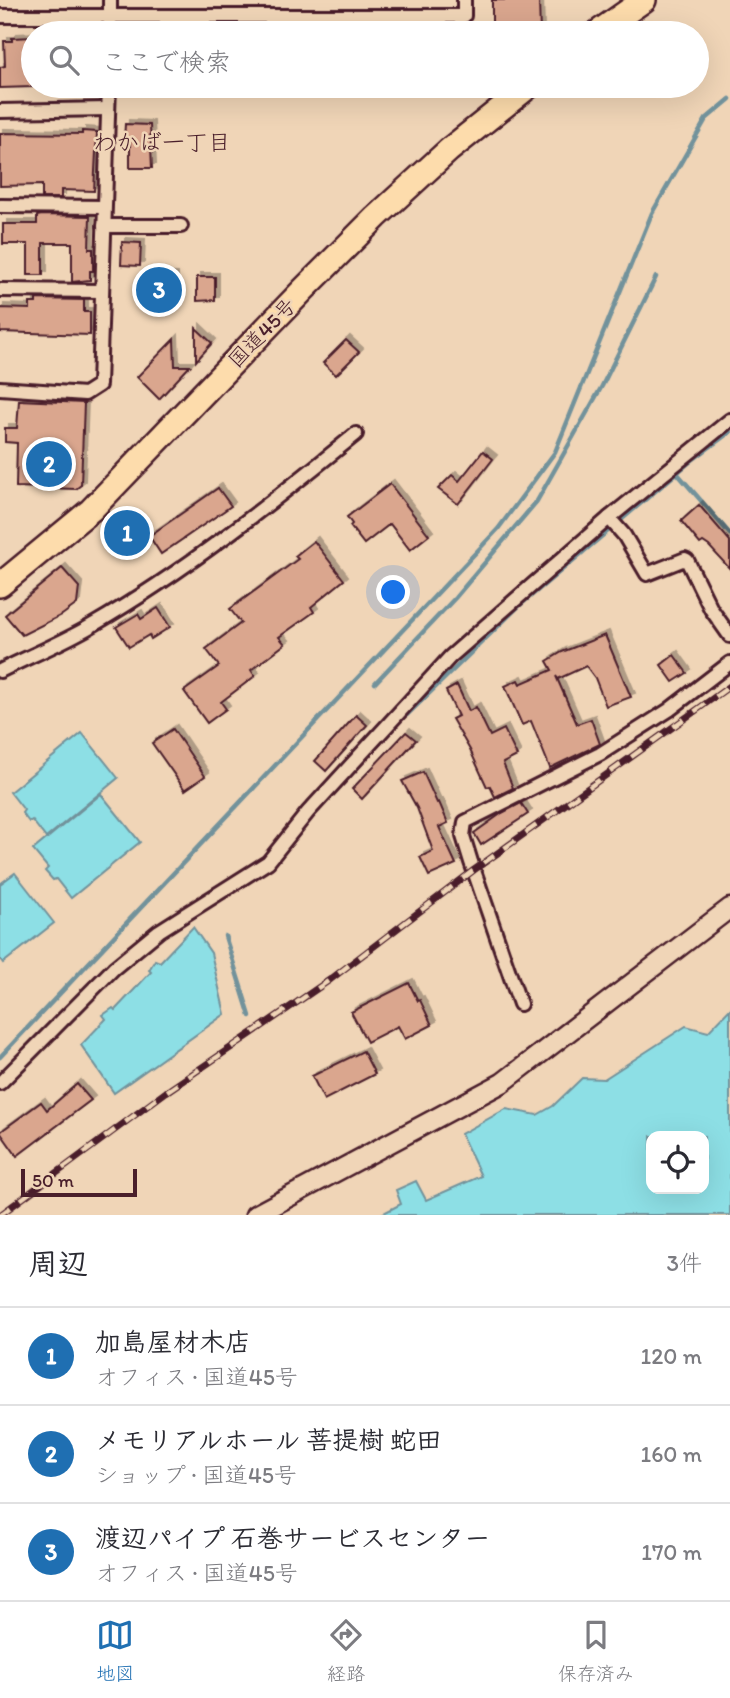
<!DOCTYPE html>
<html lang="ja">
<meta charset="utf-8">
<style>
:root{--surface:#fff;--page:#f2f2f3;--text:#2b2b33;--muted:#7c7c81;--line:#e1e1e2;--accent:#1f6fb2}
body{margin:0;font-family:Itim,"Klee One",sans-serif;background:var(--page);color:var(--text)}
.controls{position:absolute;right:21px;bottom:21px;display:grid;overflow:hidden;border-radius:14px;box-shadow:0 7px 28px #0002}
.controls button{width:63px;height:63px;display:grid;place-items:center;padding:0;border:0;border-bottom:2px solid var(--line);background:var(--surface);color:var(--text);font:35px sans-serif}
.scale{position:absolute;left:21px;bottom:18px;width:116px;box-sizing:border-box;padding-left:7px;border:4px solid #4a1f2b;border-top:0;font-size:19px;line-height:24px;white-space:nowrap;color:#4a1f2b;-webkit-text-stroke:5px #f0d5b7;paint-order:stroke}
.you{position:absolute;left:394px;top:593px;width:24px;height:24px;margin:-18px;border:5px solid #fff;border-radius:50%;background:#1a73e8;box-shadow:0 0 0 10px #1a73e833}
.badge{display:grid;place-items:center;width:46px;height:46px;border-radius:50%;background:var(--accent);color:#fff;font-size:23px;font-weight:700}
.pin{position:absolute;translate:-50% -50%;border:4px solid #fff;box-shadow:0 2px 7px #0006}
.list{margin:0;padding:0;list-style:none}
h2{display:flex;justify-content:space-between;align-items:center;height:91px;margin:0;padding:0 28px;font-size:30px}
h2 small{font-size:23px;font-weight:400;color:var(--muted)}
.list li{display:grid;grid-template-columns:46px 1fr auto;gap:21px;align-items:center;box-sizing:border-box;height:98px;padding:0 28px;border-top:2px solid var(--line)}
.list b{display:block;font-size:26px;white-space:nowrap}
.list p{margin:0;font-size:23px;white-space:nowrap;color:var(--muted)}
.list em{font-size:23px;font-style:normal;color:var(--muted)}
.icon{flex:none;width:38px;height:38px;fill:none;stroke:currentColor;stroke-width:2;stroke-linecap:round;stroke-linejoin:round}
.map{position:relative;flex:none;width:730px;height:1215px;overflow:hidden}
.search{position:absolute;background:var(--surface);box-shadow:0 7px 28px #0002;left:21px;right:21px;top:21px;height:77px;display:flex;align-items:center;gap:18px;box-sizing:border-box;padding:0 24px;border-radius:38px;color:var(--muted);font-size:26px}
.sheet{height:385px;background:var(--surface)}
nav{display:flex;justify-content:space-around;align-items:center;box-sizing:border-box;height:98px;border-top:2px solid var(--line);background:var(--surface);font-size:19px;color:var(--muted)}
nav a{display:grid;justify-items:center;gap:4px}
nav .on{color:var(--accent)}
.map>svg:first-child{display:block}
.water{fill:#8ddfe5;stroke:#72929b;stroke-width:2;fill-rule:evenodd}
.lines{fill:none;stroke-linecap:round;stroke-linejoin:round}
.stream{stroke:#72929b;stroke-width:4.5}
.building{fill:#daa68e;stroke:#4a1f2b;stroke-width:2;filter:url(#shadow)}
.street-casing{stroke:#4a1f2b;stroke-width:18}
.secondary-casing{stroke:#4a1f2b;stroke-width:23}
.highway-casing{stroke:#4a1f2b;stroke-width:28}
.street{stroke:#f0d5b7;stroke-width:12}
.secondary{stroke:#f0d5b7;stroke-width:18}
.highway{stroke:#fddcac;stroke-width:23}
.rail-casing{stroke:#4a1f2b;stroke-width:7}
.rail{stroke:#f0d5b7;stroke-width:4.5;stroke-dasharray:13;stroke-linecap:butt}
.labels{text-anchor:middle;stroke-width:5;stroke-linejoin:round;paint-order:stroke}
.street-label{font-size:21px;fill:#4a1f2b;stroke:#f0d5b7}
.neighbourhood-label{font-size:23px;fill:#4a1f2b;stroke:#f0d5b7}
</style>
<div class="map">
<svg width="730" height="1215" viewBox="0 0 730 1215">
<defs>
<filter id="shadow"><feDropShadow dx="4" dy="-4" stdDeviation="0" flood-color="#0004"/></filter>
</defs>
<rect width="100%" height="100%" fill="#f0d5b7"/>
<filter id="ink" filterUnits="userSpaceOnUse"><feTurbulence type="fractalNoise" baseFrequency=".0143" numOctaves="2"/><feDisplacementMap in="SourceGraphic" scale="14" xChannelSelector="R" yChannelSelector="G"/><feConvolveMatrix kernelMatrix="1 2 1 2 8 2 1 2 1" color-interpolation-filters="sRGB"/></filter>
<g filter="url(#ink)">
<g class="water">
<polygon points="82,733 118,778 46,838 32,820 29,822 22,813 24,810 10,792"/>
<polygon points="101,794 140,842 71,898 56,879 53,880 45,871 48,868 33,850"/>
<polygon points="15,873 54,923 3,963 0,959 0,884"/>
<polygon points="193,927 211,953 225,1014 114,1093 81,1045 106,1019 103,1015 113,1008 115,1010 151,972 149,970 155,960 160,962"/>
<path d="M730 1009V1215H380L401 1204 396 1190 416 1181 426 1200 481 1176 461 1134 506 1109 537 1115 553 1106 582 1078 604 1079 686 1026 708 1032ZM651 1136H704V1189H651Z"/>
</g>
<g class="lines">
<g class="stream">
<polyline points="677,473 730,534"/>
<polyline points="375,683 455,598 537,501 602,386 656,277"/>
<polyline points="407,715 519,606 691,461 730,432"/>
<polyline points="225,936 250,1016"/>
<polyline points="0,1057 498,529 555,452 652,213 706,119 730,99"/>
</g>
</g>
<g class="building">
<polygon points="492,0 539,0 540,33 492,33"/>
<polygon points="33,37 33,87 0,88 0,67 5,66 4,41 12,41 12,38"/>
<polygon points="125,124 150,125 152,168 130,168 130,139 124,139"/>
<polygon points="82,131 97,132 94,191 61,190 61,198 42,198 42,185 0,186 0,133 82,134"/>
<polygon points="42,215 90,216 89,249 93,249 93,271 90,271 90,280 72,282 72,243 43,243 43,275 28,275 28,244 3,244 3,224 37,224 37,216"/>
<polygon points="122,242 141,243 140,266 121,265"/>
<polygon points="157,277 174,277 174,301 158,300"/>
<polygon points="197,277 215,277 215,300 197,301"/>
<polygon points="36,299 84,300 84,312 90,312 90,335 0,332 0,308 30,309 30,303 36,303"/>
<polygon points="196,328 212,343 196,361"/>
<polygon points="174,339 175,366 190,366 159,399 137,377"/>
<polygon points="346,340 359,352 336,375 323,363"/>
<polygon points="19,400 84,403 81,485 76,489 16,487 17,443 5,442 5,428 17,428"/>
<polygon points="483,451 493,459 458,504 438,489 452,475 459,481"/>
<polygon points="390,484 429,535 410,550 390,524 364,544 350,526 352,524 347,517"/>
<polygon points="218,488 231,506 161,554 149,536"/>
<polygon points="699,505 730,541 730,569 709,546 703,542 700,544 681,521"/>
<polygon points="314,541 344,580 311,607 314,612 279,637 285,644 251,670 255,676 221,702 226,709 207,723 184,691 219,666 206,649 241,623 230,609 298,559 295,556"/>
<polygon points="62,568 79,587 77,604 62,615 22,635 5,615"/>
<polygon points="158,608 170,627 151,639 149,635 129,647 116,627 138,614 141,619"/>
<polygon points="605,635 631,697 606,706 595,678 586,666 558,679 556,676 577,724 591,719 600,744 550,768 531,721 522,725 505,686 518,680 520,684 552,670 547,661 562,652"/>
<polygon points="674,655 687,673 673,682 661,665"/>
<polygon points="457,685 469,711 476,707 490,736 504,729 517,756 503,763 513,788 495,797 490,786 487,787 470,750 452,719 458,716 446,691"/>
<polygon points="356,715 367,725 326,771 315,761"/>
<polygon points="173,729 205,776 185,790 152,743"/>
<polygon points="406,732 416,740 362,799 352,789"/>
<polygon points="423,772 437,803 439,802 448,823 439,827 456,864 429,876 420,857 433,851 417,808 402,781"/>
<polygon points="521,803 528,814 481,845 474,833 502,813"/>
<polygon points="409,983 418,1001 420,1000 432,1025 405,1039 398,1026 367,1042 351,1012"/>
<polygon points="363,1051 375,1074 324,1100 312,1076"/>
<polygon points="77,1084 91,1100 17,1156 0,1132 41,1102 47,1110"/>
</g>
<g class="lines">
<defs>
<g id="street">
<polyline points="0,16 464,16 464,0"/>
<polyline points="110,33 110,0"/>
<polyline points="0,111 108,109"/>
<polyline points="0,206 104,207"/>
<polyline points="104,226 181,226"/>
<polyline points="0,290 101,291"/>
<polyline points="0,388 85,394 99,385 109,86"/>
<polyline points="609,518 624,535 647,574 685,559 687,560 711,609 730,636"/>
<path d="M0 671C30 656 62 643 91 626 186 571 271 503 356 434"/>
<polyline points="520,1004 471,862 463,836 465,822 600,754 669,710 730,663"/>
<polyline points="0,1083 114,968 159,931 268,862 308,812 450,657 609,518 730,420"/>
</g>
<polyline id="secondary" points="255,1215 502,1083 730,908"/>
<g id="highway">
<polyline points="597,33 644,0"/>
<polyline points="0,585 91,510 304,289 376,217 449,150 529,86"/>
</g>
</defs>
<use href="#street" class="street-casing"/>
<use href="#secondary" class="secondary-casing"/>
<use href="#highway" class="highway-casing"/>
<use href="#street" class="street"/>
<use href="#secondary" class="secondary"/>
<use href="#highway" class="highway"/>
<defs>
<polyline id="rail" points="0,1215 166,1092 331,979 474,870 730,686"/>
</defs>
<use href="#rail" class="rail-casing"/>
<use href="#rail" class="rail"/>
</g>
</g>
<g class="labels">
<g class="street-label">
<text transform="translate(262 333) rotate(-46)" y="7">国道45号</text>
</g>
<g class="neighbourhood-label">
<text x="162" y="150">わかば一丁目</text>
</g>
</g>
</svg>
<div class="controls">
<button><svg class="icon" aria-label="locate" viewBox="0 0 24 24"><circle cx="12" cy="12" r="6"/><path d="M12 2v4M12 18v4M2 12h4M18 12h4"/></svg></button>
</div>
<div class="scale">50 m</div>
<div class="you"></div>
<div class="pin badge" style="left:127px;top:533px">1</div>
<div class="pin badge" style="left:49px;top:464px">2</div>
<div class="pin badge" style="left:159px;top:290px">3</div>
<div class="search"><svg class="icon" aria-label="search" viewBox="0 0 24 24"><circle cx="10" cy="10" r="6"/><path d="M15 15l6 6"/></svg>ここで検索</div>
</div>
<section class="sheet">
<h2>周辺<small>3件</small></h2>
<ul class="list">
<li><span class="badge">1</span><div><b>加島屋材木店</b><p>オフィス · 国道45号</p></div><em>120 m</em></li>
<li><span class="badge">2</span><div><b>メモリアルホール 菩提樹 蛇田</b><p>ショップ · 国道45号</p></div><em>160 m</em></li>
<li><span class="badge">3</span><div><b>渡辺パイプ 石巻サービスセンター</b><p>オフィス · 国道45号</p></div><em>170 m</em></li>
</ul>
</section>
<nav>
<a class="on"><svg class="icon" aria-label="map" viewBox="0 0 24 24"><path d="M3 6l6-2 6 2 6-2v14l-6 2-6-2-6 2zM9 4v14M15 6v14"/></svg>地図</a>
<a><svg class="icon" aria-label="directions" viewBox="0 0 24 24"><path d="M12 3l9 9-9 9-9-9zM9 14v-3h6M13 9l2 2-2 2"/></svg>経路</a>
<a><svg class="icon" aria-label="saved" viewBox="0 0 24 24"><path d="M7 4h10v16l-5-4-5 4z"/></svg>保存済み</a>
</nav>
